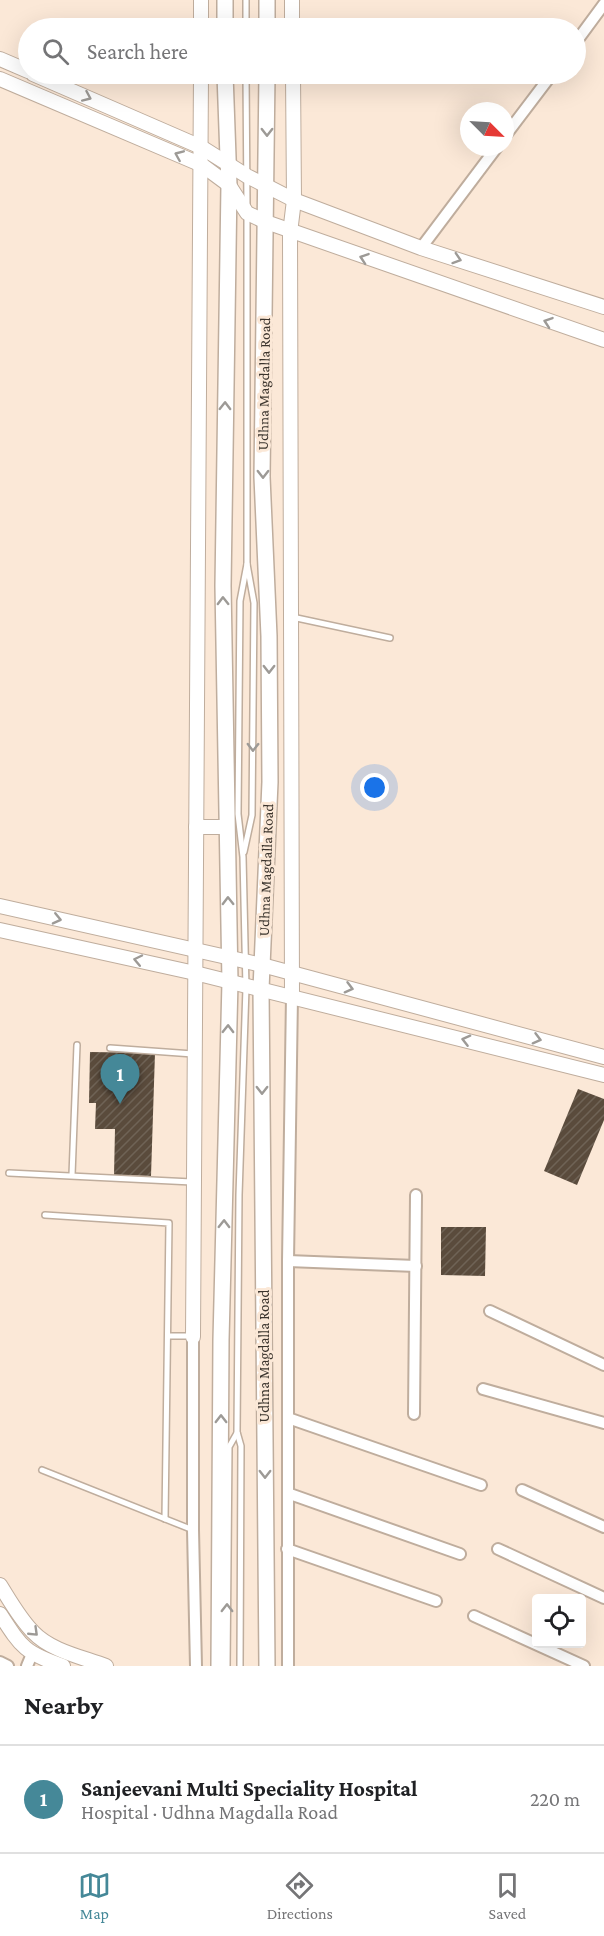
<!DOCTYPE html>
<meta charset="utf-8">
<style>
:root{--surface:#fff;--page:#f6f6f6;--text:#202124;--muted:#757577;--line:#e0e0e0;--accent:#458898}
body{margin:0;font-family:"Crimson Pro",serif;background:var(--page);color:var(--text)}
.controls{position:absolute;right:18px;bottom:18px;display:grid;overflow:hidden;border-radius:6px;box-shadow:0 6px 24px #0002}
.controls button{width:54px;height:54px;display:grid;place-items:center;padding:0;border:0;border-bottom:2px solid var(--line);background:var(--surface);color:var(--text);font:30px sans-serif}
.compass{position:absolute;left:460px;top:102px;width:54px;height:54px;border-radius:50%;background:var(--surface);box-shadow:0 6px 24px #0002;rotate:114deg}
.you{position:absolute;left:375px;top:788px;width:21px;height:21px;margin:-15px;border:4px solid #fff;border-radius:50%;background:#1a73e8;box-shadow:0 0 0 9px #1a73e833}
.badge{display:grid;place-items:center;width:39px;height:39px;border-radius:50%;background:var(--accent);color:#fff;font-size:20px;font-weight:700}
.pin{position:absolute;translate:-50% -50px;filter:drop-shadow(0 2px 3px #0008)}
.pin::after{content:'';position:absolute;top:32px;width:21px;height:18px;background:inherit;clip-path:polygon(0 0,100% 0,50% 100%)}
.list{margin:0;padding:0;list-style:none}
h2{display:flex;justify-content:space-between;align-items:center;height:78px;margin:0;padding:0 24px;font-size:26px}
h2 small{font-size:20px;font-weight:400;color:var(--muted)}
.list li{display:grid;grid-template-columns:39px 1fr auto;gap:18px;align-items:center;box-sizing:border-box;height:108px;padding:0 24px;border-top:2px solid var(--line)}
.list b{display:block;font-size:22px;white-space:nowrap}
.list p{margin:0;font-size:20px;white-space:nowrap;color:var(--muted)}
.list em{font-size:20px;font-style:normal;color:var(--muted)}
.icon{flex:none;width:33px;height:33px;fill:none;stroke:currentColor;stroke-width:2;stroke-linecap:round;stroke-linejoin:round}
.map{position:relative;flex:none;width:604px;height:1666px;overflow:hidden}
.search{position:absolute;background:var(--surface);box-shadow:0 6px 24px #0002;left:18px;right:18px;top:18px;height:66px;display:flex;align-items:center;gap:15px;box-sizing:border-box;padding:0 21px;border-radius:33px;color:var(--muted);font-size:22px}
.sheet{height:186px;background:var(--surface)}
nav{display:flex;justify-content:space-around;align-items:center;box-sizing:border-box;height:84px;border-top:2px solid var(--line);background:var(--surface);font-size:16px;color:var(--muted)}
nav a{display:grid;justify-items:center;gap:3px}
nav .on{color:var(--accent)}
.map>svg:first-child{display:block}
.building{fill:url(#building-hatch)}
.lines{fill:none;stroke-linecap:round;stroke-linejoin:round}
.service-casing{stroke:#bfad9d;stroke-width:8}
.minor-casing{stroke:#bfad9d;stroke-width:14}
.tertiary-casing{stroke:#bfad9d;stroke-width:16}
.secondary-casing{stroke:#bfad9d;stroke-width:18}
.service{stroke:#fff;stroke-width:5}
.minor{stroke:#fff;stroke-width:10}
.tertiary{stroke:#fff;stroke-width:14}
.secondary{stroke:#fff;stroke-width:15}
.oneway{stroke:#9d9a96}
.labels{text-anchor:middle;stroke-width:6;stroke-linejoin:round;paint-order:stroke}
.street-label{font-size:15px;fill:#3b342d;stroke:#fbe8d7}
</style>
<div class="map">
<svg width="604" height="1666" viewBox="0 0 604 1666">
<defs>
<pattern id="building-hatch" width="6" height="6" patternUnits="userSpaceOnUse" patternTransform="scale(1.5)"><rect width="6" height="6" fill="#5a4b3c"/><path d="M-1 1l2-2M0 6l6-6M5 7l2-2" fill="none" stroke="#6f6356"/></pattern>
</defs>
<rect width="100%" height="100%" fill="#fbe8d7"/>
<g class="building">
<polygon points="90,1052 155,1053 151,1176 114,1175 115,1129 95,1129 96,1103 89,1103"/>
<polygon points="578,1089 604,1099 604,1120 577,1185 544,1171"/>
<polygon points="441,1227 486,1227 485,1276 441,1275"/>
</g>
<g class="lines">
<defs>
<g id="service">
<polyline points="246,0 246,28"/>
<polyline points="246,74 247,206"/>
<polyline points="292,617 390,638"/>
<polyline points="244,852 252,815 254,603 247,564 247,215"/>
<polyline points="110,1048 193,1054"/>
<polyline points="9,1173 192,1182"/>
<polyline points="72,1175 77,1045"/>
<polyline points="45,1215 169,1223 165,1519"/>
<polyline points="169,1336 192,1336"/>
<polyline points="42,1470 193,1530"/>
<polyline points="227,1666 229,1447 237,1433"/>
<polyline points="240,1666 241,1446 237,1432 239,1195 246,988 243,857 238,814 240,601 247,564"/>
</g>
<g id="minor">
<polyline points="576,42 604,4"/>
<polyline points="505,136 552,74"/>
<polyline points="421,248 497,147"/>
<polyline points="288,1261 416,1266"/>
<polyline points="490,1311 604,1365"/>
<polyline points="193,1337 193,1530 196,1666"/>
<polyline points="483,1389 604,1423"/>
<polyline points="414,1414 416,1195"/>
<polyline points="288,1418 481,1485"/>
<polyline points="522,1490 604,1527"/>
<polyline points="290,1494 460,1554"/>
<polyline points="287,1549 436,1601"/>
<polyline points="498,1549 604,1598"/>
<polyline points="474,1616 584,1666"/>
<polyline points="0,1662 8,1666"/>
<polyline points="27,1666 32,1654"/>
<polyline points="288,1666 288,1261 292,996"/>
</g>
<g id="tertiary">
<polyline points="201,0 201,28"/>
<polyline points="292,0 292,28"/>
<polyline points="0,59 28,71"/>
<polyline points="33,74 201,147 247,176 294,200 421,248 604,307"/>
<polyline points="0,79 202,165 229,185 247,213 266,222 604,340"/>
<polyline points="196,827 227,827"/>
<polyline points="0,906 262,965 604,1057"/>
<polyline points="0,930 195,973 604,1075"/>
<polyline points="292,996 290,233 294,200 293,74"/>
<polyline points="193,1337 201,74"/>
<path d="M0 1585C10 1601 20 1619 33 1632 51 1651 82 1657 106 1666"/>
<path d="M0 1614C22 1648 25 1653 63 1666"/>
</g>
<g id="secondary">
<polyline points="225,0 225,28"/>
<polyline points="267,0 267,28"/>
<polyline points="219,1666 221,1340 230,982 223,586 229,185 225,74"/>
<polyline points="267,1666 261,989 270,782 269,636 262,477 267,74"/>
</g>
</defs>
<use href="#service" class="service-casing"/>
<use href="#minor" class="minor-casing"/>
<use href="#tertiary" class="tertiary-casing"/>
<use href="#secondary" class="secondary-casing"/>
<use href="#service" class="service"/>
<use href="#minor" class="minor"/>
<use href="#tertiary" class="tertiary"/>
<use href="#secondary" class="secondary"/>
</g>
<defs><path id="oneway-chevron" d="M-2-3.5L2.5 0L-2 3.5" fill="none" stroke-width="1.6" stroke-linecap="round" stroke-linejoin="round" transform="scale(1.5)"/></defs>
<g class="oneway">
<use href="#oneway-chevron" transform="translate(87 97) rotate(24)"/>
<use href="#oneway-chevron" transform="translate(267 132) rotate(90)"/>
<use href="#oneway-chevron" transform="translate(179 155) rotate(-157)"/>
<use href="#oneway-chevron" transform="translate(364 258) rotate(-161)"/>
<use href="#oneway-chevron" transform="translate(457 259) rotate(18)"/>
<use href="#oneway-chevron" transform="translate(548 322) rotate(-161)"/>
<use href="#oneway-chevron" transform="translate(225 406) rotate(-89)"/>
<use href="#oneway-chevron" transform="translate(263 474) rotate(90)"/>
<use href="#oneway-chevron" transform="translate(223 601) rotate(-91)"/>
<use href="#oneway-chevron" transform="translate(269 669) rotate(90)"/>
<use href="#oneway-chevron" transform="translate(253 747) rotate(91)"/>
<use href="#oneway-chevron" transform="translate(228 901) rotate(-91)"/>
<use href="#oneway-chevron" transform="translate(57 919) rotate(13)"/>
<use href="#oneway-chevron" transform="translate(138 960) rotate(-168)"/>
<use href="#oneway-chevron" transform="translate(349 988) rotate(15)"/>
<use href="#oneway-chevron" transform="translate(228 1029) rotate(-89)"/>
<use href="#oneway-chevron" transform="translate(537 1039) rotate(15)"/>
<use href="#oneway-chevron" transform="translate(466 1040) rotate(-166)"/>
<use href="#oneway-chevron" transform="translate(262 1090) rotate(90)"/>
<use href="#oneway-chevron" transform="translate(224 1224) rotate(-89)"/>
<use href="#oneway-chevron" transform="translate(221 1419) rotate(-90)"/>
<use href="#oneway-chevron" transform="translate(265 1474) rotate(90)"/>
<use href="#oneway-chevron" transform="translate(227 1608) rotate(-90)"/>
<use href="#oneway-chevron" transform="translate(34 1632) rotate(44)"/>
</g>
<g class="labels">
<g class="street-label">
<text transform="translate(264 384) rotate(-89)" y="5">Udhna Magdalla Road</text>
<text transform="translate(266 870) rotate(-88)" y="5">Udhna Magdalla Road</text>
<text transform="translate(264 1356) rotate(-90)" y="5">Udhna Magdalla Road</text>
</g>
</g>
</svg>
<div class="controls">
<button><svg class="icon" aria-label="locate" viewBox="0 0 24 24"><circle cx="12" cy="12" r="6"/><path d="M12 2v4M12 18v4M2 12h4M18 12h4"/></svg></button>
</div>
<svg class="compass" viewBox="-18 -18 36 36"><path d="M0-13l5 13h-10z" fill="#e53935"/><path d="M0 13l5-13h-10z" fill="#757577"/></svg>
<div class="you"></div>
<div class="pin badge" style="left:120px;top:1104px">1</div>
<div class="search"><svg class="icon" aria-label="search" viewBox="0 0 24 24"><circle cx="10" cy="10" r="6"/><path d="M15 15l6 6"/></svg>Search here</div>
</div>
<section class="sheet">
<h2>Nearby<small></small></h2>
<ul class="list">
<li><span class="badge">1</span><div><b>Sanjeevani Multi Speciality Hospital</b><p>Hospital · Udhna Magdalla Road</p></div><em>220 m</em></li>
</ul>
</section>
<nav>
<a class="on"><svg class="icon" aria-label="map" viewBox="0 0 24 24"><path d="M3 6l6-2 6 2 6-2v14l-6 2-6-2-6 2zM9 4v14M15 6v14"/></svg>Map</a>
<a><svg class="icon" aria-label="directions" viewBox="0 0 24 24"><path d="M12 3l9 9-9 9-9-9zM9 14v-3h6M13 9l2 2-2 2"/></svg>Directions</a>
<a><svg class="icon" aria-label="saved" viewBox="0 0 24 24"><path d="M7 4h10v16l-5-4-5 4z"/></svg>Saved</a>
</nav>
